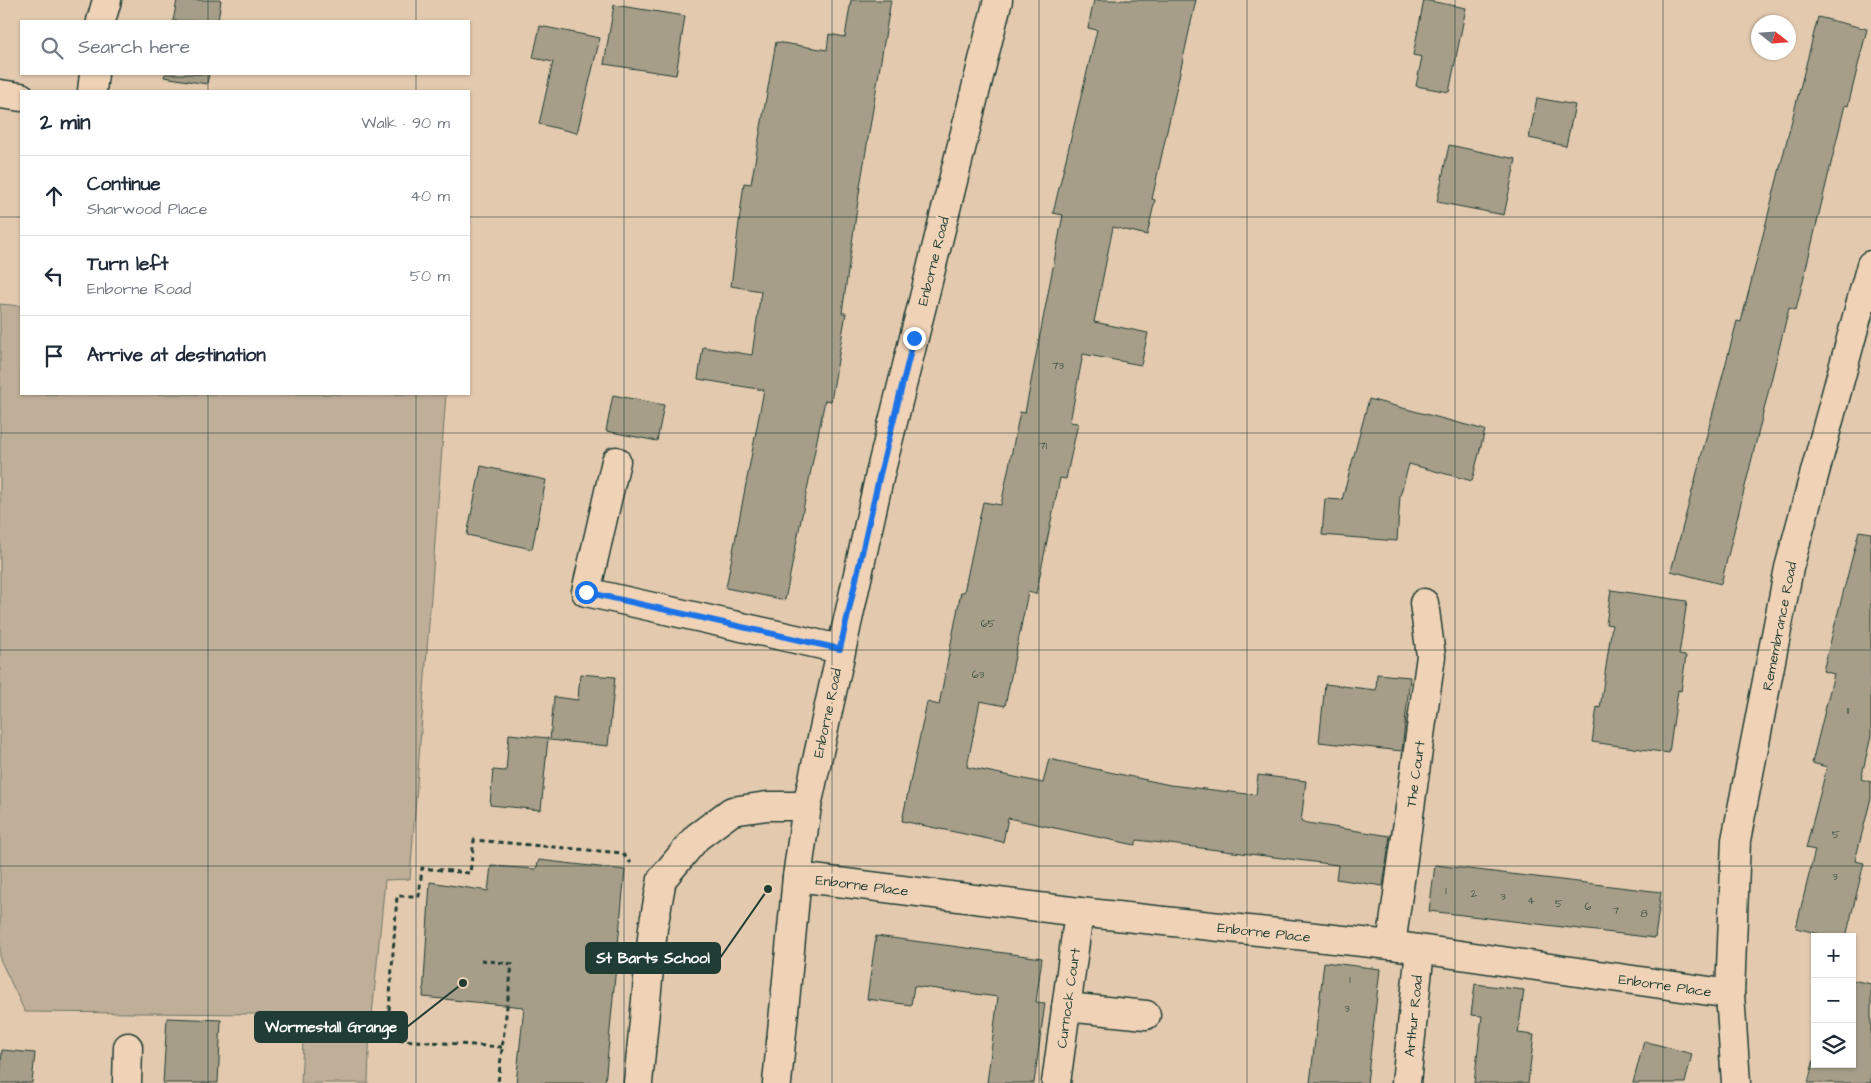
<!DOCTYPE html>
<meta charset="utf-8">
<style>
:root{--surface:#fff;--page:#f6f6f7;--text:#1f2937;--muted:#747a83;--line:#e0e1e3}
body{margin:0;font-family:"Architects Daughter",sans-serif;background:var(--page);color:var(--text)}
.controls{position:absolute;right:15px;bottom:15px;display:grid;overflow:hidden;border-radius:0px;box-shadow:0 1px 4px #0004}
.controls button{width:45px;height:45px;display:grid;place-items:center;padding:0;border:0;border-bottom:1px solid var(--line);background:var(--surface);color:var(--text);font:25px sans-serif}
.compass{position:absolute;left:1751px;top:15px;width:45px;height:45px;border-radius:50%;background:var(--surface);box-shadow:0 1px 4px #0004;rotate:107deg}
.stop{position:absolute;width:15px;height:15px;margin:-11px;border:4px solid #1a73e8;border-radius:50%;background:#fff}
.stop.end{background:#1a73e8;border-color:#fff;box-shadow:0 1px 5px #0008}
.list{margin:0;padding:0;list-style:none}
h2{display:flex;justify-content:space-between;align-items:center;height:65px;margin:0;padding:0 20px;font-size:21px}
h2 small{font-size:16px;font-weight:400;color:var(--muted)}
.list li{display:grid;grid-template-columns:32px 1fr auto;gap:15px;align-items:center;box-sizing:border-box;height:80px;padding:0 20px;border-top:1px solid var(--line)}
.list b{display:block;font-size:19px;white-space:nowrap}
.list p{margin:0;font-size:16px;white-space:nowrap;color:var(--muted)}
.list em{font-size:16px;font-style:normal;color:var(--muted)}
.icon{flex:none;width:28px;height:28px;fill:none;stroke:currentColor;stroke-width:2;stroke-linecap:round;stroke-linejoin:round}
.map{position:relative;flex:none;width:1871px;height:1083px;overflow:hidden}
.search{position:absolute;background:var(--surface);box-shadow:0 1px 4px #0004;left:20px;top:20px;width:450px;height:55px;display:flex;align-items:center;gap:12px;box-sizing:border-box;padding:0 18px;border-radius:0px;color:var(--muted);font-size:19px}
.panel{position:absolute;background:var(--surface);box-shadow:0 1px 4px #0004;left:20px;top:90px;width:450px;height:305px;border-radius:0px}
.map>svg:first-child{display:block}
.green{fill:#bfaf99;stroke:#6f7666}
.building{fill:#a69e89;stroke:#1f3d34}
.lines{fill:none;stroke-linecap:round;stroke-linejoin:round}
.minor-casing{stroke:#1f3d34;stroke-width:31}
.path{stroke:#1f3d34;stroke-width:3;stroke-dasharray:5 4;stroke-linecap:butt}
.minor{stroke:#f0d3b7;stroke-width:28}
.route{stroke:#1a73e8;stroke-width:6}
.grid{fill:none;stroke:#1f3d34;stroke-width:1;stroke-opacity:0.55}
.labels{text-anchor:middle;stroke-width:5;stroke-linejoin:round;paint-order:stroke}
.number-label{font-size:11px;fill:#415549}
.street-label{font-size:14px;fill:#1f3d34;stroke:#f0d3b7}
.leader{fill:none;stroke:#1f3d34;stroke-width:2}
.callout-dot{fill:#1f3d34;stroke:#f0d3b7;stroke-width:2}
.callout{fill:#1f3d34;stroke:#1f3d34;stroke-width:2}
.callout-label{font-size:15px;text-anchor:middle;font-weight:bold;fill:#fff}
</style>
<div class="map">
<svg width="1871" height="1083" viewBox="0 0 1871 1083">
<rect width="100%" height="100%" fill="#e3caaf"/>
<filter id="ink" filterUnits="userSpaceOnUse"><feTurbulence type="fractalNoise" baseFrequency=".02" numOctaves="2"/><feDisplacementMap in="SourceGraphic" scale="10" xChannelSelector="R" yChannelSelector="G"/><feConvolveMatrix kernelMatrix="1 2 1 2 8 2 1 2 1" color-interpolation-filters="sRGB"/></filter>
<g filter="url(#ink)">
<g class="green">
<polygon points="0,304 21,306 21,394 446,394 410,879 385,880 372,1015 25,1012 0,959"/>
<polygon points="304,1020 370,1020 368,1083 301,1083"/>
</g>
<g class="building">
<polygon points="177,0 221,0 218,21 173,21"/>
<polygon points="851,0 891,0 860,187 842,313 846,313 831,401 825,400 785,600 726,588 764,390 698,379 703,347 752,355 761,291 731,286 744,183 751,184 776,42 827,50 829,34 845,37"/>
<polygon points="1094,0 1196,0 1152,199 1155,200 1147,235 1113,227 1094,322 1148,333 1141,365 1083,354 1070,422 1078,423 1066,479 1060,478 1036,594 1028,592 1005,706 980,701 967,767 1043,783 1049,759 1170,785 1256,795 1258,775 1306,781 1301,822 1390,836 1383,886 1336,879 1338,865 1137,840 1135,845 1008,818 1003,842 902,821 927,702 939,705 961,592 964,592 983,502 1001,505 1020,412 1025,413 1063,215 1053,213 1097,30 1088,28"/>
<polygon points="1424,0 1466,8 1449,92 1416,86 1422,57 1413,55"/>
<polygon points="614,5 685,16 676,75 604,64"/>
<polygon points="1818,17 1867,29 1848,106 1845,105 1796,310 1789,308 1721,584 1671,571 1737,321 1741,322"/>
<polygon points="540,26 600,38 577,133 539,124 553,62 533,58"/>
<polygon points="165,74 209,74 207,84 164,77"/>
<polygon points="1537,98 1575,105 1566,146 1529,138"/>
<polygon points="1449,145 1516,159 1504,215 1437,202"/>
<polygon points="613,395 664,405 657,441 606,431"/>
<polygon points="1369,399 1485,430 1472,481 1409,464 1400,496 1397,541 1322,535 1325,499 1342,500"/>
<polygon points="481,466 546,480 532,549 467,535"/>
<polygon points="1859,531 1871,533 1871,736 1861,779 1871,782 1871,798 1855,861 1864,863 1846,937 1831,937 1796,928 1815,850 1806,848 1827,767 1812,763 1834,674 1823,671"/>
<polygon points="1611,590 1687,601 1679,655 1686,656 1681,691 1678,690 1669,753 1592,742 1597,707 1600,708 1612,625 1606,624"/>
<polygon points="580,674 615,677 608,746 550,740 554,697 578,700"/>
<polygon points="1377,674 1410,677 1402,751 1319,742 1325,684 1376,690"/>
<polygon points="509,734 548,738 541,810 490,805 493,770 506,771"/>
<polygon points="539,860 625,870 605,1083 516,1083 524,1007 423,997 430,882 488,891 491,866 536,869"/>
<polygon points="1435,865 1661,892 1655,938 1429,911"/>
<polygon points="876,936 1042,958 1036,1002 1045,1003 1034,1083 987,1083 998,997 914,986 911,1005 867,999"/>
<polygon points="1324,962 1380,969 1367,1083 1310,1083"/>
<polygon points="1852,980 1871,984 1871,1083 1808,1083 1815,1055 1815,1064 1852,1064"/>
<polygon points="1475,984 1524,990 1518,1033 1534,1035 1528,1083 1474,1083 1482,1016 1471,1015"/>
<polygon points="167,1018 221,1020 218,1083 163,1083"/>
<polygon points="1644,1041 1692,1054 1685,1083 1633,1083"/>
<polygon points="2,1050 35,1053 32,1083 0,1083"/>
</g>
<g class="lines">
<defs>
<g id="minor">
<polyline points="101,21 107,0"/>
<polyline points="92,91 94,74"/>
<polyline points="0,94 21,97"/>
<polyline points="616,461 586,592 840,649"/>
<polyline points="797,877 1079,912 1391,945 1730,994"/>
<polyline points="1391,945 1431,656 1424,603"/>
<polyline points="1066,1007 1146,1015"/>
<polyline points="127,1083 128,1047"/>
<polyline points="638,1083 653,928 662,879 697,837 732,811 767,806 807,806"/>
<polyline points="777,1083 797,877 807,806 880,474 998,0"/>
<polyline points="1056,1083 1079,912"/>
<polyline points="1406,1083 1420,950"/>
<polyline points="1736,1083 1730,994 1736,840 1789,568 1871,265"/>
</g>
</defs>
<use href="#minor" class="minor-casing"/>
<g class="path">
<polyline points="481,960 512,964 498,1083"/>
<polyline points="502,1047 387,1039 397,896 419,896 422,868 470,873 474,840 622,853 631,863"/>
</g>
<use href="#minor" class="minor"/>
</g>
</g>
<g class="lines" filter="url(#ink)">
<polyline class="route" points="586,592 840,649 880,474 914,338"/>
</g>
<path class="grid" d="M208 0V21M416 0V21M624 0V1083M832 0V1083M1039 0V1083M1247 0V1083M1455 0V1083M1663 0V1083M208 74V91M416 74V91M0 217H21M469 217H1871M208 394V1083M416 394V1083M0 433H1871M0 650H1871M0 866H1871"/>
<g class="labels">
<g class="number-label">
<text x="1058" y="369">73</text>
<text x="1043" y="449">71</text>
<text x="988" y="627">65</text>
<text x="978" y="678">63</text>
<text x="1848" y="714">11</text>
<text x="1836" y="838">5</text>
<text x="1835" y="880">3</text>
<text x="1446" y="894">1</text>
<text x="1474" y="897">2</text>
<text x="1503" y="900">3</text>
<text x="1531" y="904">4</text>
<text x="1559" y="907">5</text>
<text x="1588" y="910">6</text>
<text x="1616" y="914">7</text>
<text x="1644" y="917">8</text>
<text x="1350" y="983">1</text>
<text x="1347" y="1012">3</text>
</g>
<g class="street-label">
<text transform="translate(933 261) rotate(-76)" y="5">Enborne Road</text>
<text transform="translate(1779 626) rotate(-79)" y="5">Remembrance Road</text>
<text transform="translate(827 713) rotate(-78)" y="5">Enborne Road</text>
<text transform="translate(1415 774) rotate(-82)" y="5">The Court</text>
<text transform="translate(862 885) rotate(7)" y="5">Enborne Place</text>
<text transform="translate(1264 932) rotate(6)" y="5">Enborne Place</text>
<text transform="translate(1665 985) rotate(8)" y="5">Enborne Place</text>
<text transform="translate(1068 998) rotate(-82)" y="5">Curnock Court</text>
<text transform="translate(1413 1016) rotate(-84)" y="5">Arthur Road</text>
</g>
</g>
<path class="leader" d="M768 889L720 958M463 983L407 1027"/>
<g class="callout-dot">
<circle cx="768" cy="889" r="5"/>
<circle cx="463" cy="983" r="5"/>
</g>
<g class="callout">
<rect x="586" y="943" width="134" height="30" rx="5"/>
<rect x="255" y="1012" width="152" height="30" rx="5"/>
</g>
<g class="callout-label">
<text x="653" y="963">St Barts School</text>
<text x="331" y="1032">Wormestall Grange</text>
</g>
</svg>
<div class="controls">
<button>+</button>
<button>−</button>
<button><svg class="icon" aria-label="layers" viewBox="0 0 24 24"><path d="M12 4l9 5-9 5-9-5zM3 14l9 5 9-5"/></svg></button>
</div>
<svg class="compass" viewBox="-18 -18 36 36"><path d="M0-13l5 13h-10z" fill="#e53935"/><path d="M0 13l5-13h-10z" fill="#747a83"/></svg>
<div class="stop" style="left:586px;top:592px"></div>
<div class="stop end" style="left:914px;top:338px"></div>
<div class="search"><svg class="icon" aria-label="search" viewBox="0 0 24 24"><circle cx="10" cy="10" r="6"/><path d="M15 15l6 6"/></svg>Search here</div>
<section class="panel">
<h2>2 min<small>Walk · 90 m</small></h2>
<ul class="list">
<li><svg class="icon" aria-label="ahead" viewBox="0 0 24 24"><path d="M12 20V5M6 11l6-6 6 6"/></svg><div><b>Continue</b><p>Sharwood Place</p></div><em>40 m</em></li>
<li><svg class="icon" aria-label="left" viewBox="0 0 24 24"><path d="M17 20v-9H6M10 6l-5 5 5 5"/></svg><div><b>Turn left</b><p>Enborne Road</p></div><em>50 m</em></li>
<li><svg class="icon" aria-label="arrive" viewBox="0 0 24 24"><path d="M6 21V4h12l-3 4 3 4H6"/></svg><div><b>Arrive at destination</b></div></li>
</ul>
</section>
</div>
